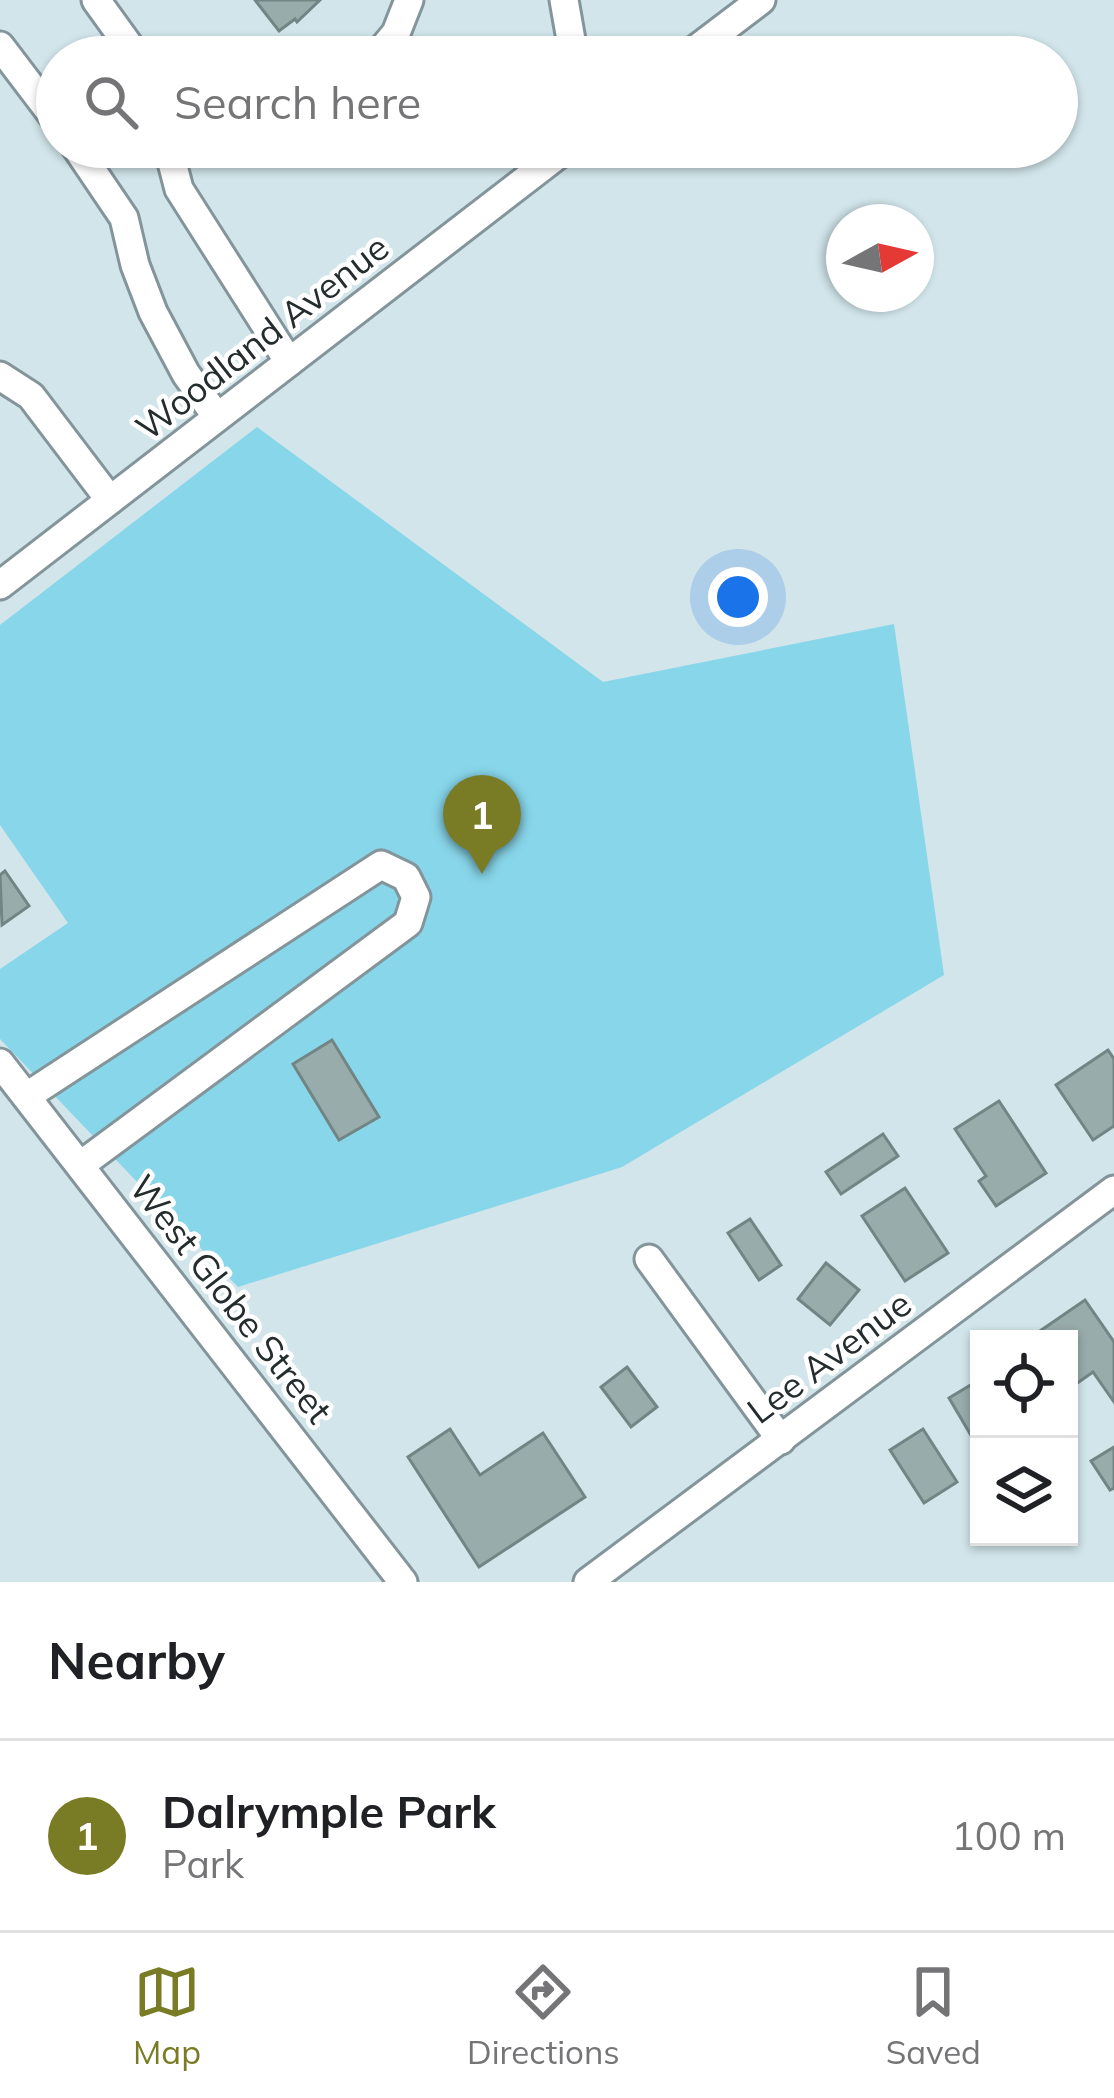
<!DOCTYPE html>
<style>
:root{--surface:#fff;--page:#f2f2f2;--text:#202124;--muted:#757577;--line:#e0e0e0;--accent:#7a7c25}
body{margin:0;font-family:Mulish,sans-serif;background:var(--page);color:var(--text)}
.controls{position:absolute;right:36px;bottom:36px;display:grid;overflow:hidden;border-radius:0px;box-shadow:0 3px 9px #0004}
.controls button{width:108px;height:108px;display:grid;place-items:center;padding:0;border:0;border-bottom:3px solid var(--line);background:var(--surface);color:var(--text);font:60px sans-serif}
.compass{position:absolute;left:826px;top:204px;width:108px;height:108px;border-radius:50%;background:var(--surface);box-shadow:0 3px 9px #0004;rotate:82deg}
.you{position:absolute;left:738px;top:597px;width:42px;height:42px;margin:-30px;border:9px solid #fff;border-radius:50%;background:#1a73e8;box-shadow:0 0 0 18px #1a73e833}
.badge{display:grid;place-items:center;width:78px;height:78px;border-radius:50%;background:var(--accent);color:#fff;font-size:39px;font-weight:700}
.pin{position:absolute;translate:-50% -99px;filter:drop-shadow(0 3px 6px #0008)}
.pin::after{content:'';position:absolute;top:63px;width:42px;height:36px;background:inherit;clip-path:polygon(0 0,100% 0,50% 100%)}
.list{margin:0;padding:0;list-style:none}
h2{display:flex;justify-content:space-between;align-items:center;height:156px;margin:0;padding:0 48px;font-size:51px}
h2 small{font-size:39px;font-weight:400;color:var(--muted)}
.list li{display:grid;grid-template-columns:78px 1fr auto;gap:36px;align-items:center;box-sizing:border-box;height:192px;padding:0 48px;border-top:3px solid var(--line)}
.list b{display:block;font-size:45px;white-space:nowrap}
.list p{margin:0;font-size:39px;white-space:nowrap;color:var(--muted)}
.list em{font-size:39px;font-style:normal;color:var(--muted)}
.icon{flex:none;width:66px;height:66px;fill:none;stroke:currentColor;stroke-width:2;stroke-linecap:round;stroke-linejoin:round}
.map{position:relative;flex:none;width:1114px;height:1582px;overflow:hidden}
.search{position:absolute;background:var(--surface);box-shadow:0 3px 9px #0004;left:36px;right:36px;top:36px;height:132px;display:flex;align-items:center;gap:30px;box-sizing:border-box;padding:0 42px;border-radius:66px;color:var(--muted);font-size:45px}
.sheet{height:348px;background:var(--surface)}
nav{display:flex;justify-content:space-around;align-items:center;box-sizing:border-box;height:168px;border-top:3px solid var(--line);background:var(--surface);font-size:33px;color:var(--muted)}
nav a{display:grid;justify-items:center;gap:6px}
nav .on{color:var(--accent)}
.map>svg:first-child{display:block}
.green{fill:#88d6ea}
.building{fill:#98acab;stroke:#728585;stroke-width:3}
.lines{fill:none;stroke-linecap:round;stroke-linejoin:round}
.minor-casing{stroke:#83959a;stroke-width:33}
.minor{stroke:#fff;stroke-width:27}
.labels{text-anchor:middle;stroke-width:9;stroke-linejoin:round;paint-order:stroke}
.street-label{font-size:36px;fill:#252c2e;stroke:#fff}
</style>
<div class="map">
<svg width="1114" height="1582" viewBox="0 0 1114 1582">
<rect width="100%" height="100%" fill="#d1e5ea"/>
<polygon class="green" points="257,427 603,682 894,624 944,975 622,1167 238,1287 0,1039 0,969 68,923 0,825 0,625"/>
<g class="building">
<polygon points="255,0 320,0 297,22 295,19 279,31"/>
<polygon points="5,871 29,906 2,925 0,875"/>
<polygon points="332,1040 379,1117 339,1140 293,1064"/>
<polygon points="1108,1050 1114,1059 1114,1126 1093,1140 1056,1085"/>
<polygon points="999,1101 1046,1173 996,1206 979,1181 986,1176 955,1129"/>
<polygon points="883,1134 898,1156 841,1194 826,1172"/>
<polygon points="905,1188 948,1253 905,1281 862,1216"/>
<polygon points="750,1219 781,1265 759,1280 728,1233"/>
<polygon points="826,1263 859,1290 830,1325 798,1299"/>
<polygon points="1085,1300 1114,1342 1114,1402 1093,1372 1076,1384 1069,1374 1069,1339 1045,1339 1040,1331"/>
<polygon points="627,1367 657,1407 631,1427 601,1387"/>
<polygon points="979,1380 979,1449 949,1398"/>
<polygon points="450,1429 480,1475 543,1433 585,1497 479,1567 408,1457"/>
<polygon points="923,1429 957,1482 924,1503 890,1450"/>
<polygon points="1114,1447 1114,1488 1110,1490 1091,1461"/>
</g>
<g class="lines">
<defs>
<g id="minor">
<polyline points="96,0 137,57"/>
<polyline points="564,0 574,57"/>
<polyline points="0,46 57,121"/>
<polyline points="376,57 396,33 409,0"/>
<polyline points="686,57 761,0"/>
<polyline points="76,147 124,218 135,265 153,312 186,374 217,417"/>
<polyline points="168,147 179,189 289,362"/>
<polyline points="0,376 31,396 110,500"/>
<polyline points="0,585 568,147"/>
<polyline points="0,1063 403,1582"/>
<polyline points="27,1096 381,865 406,877 416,897 408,923 82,1164"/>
<polyline points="649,1259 781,1440"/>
<polyline points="588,1582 1114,1190"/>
</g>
</defs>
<use href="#minor" class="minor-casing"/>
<use href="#minor" class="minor"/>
</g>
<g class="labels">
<g class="street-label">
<text transform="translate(262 337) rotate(-38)" y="13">Woodland Avenue</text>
<text transform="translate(231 1299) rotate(52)" y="13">West Globe Street</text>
<text transform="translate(829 1357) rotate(-37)" y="13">Lee Avenue</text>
</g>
</g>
</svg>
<div class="controls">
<button><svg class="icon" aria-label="locate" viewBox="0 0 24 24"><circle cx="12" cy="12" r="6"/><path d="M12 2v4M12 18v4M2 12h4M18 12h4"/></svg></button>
<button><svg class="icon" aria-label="layers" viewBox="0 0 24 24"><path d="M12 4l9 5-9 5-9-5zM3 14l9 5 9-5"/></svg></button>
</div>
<svg class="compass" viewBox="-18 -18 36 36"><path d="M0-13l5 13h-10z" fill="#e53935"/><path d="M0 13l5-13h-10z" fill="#757577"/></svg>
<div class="you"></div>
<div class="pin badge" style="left:482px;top:874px">1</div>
<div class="search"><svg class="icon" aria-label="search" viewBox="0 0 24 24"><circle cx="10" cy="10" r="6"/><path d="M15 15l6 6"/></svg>Search here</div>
</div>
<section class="sheet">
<h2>Nearby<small></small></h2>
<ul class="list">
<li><span class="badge">1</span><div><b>Dalrymple Park</b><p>Park</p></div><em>100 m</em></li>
</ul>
</section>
<nav>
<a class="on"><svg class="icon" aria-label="map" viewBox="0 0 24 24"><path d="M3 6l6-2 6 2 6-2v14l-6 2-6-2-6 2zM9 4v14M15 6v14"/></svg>Map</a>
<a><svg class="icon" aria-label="directions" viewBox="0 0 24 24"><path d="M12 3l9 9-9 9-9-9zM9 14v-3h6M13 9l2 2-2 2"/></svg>Directions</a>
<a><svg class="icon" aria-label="saved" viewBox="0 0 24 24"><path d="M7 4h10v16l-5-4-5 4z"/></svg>Saved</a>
</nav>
